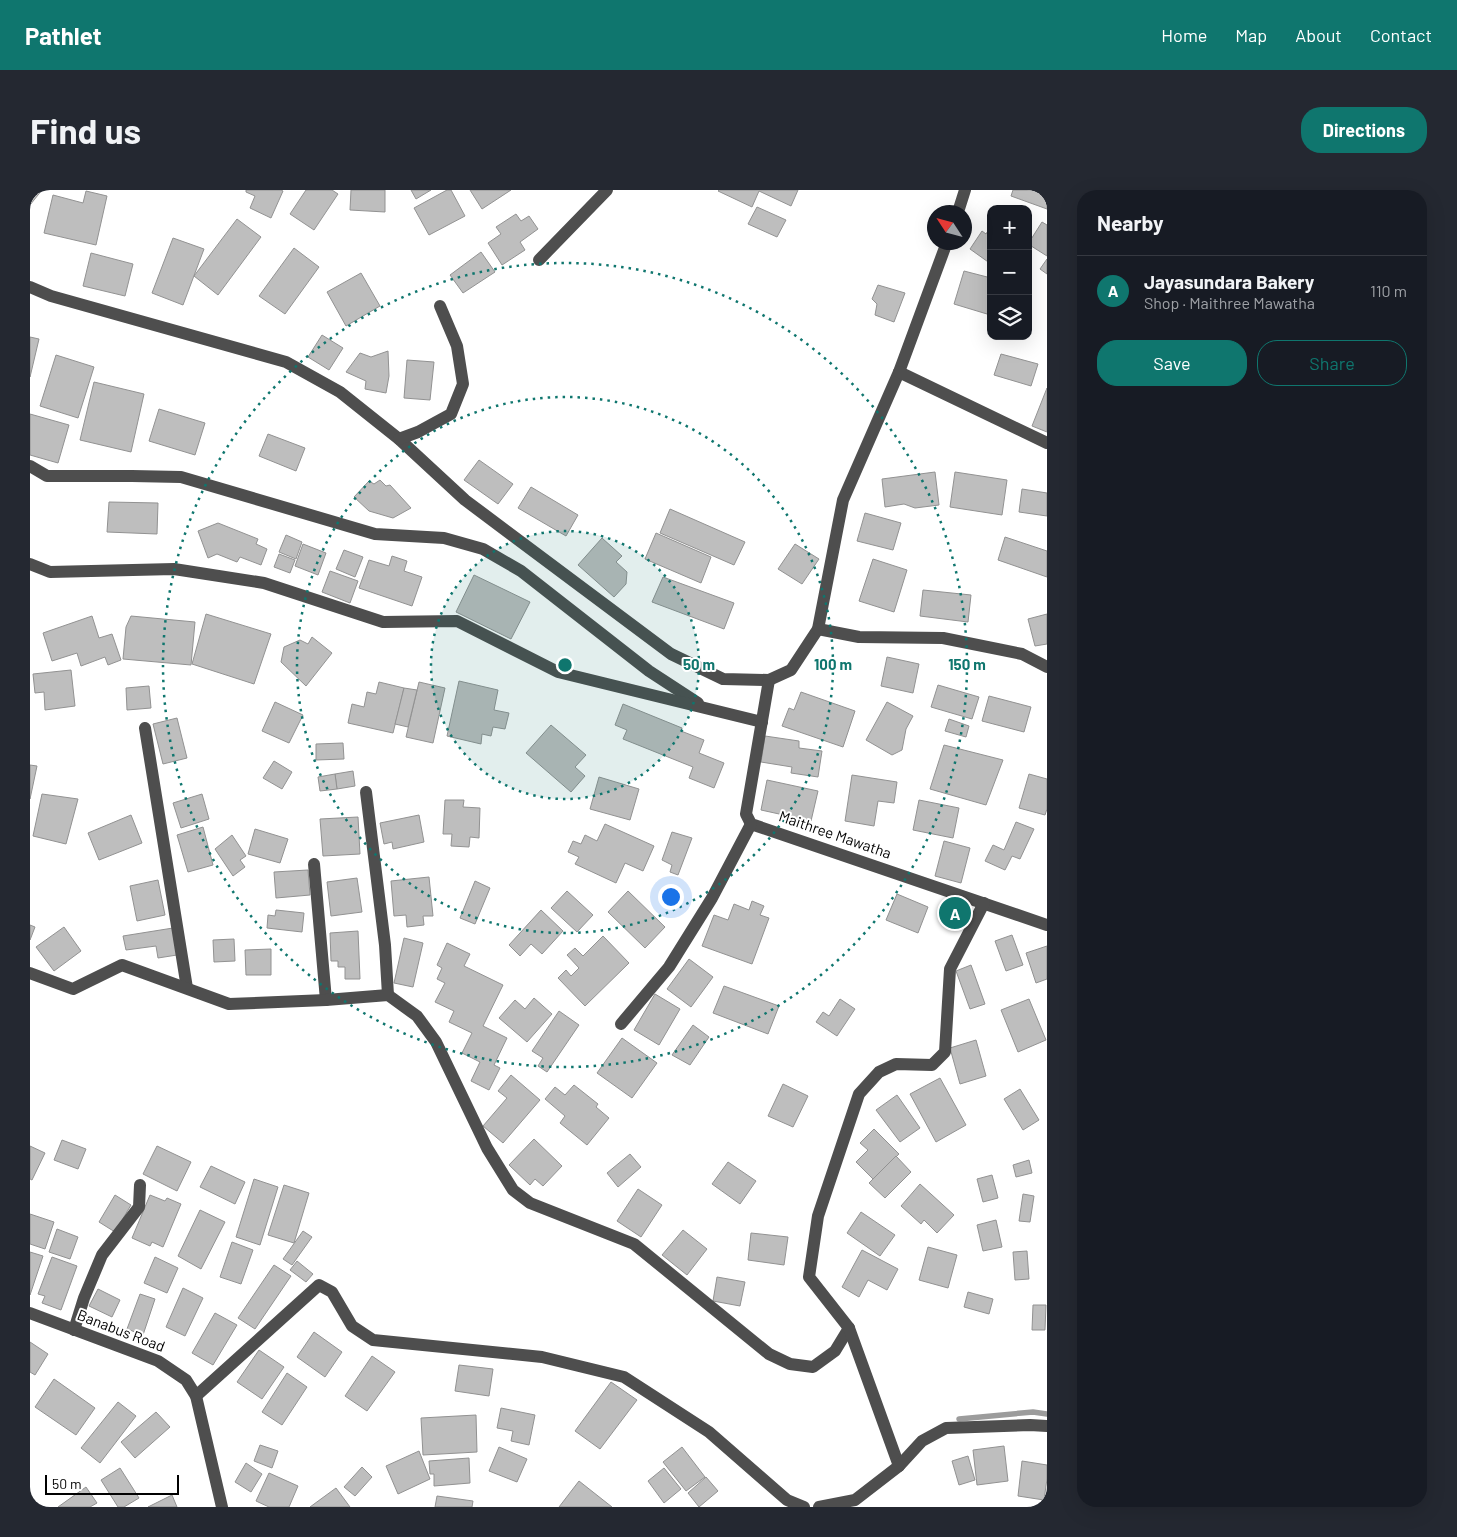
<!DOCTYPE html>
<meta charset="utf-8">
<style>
:root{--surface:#171b24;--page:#242831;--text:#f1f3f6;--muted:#9ea1a6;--line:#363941;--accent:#0f766e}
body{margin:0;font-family:Barlow,sans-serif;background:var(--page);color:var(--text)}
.controls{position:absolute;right:15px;top:15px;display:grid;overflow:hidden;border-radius:10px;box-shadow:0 5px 20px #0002}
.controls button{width:45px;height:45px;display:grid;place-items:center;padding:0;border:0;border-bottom:1px solid var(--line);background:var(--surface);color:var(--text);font:25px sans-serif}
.compass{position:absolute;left:897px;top:15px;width:45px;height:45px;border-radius:50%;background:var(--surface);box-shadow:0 5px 20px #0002;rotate:306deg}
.scale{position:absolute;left:15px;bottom:12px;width:134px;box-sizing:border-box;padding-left:5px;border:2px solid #000;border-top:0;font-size:14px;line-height:18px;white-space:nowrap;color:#000;-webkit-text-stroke:4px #fff;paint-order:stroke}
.you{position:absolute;left:640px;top:706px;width:18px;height:18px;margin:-12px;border:4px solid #fff;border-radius:50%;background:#1a73e8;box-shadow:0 0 0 8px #1a73e833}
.badge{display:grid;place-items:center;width:32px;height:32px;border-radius:50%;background:var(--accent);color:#fff;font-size:16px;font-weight:700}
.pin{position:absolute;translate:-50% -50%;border:2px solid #fff;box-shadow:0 1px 5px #0006}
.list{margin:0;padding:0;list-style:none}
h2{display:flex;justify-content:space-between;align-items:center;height:65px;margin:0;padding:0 20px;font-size:21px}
h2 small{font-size:16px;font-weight:400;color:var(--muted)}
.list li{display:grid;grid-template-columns:32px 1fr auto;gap:15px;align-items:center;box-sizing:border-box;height:70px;padding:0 20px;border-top:1px solid var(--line)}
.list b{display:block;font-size:19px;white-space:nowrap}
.list p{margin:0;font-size:16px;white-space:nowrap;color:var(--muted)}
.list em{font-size:16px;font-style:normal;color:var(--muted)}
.actions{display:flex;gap:10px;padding:15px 20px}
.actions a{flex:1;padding:11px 0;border:1px solid var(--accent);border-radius:20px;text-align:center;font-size:18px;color:var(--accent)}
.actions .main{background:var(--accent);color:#fff}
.icon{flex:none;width:28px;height:28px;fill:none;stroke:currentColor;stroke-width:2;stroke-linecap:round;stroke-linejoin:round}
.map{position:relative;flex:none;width:1017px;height:1317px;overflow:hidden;border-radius:20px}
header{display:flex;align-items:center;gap:30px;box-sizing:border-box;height:70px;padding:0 25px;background:var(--accent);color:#fff}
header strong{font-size:24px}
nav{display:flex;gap:28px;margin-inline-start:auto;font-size:18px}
.intro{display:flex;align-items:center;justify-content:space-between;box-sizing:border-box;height:120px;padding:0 30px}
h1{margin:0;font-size:35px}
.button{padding:12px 22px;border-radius:20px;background:var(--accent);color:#fff;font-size:18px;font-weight:700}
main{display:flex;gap:30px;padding:0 30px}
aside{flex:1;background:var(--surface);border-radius:20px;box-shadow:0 5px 20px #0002}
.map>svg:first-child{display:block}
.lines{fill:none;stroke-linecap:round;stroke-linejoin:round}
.stream{stroke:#9c9c9c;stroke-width:5.5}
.building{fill:#bebebe;stroke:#929292}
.minor{stroke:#4e4e4e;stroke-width:12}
.ring{fill:none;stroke:#0f766e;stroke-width:2.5;stroke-dasharray:2.5 5}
.labels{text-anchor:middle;stroke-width:4;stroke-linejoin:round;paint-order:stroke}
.street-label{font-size:15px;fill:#000;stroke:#fff}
.centre{fill:#0f766e;stroke:#fff;stroke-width:2.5}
.ring-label{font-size:15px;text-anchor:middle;font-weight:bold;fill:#0f766e;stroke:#fff;stroke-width:4;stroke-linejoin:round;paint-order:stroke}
</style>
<header>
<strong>Pathlet</strong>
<nav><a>Home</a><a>Map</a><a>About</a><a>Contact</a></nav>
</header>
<div class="intro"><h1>Find us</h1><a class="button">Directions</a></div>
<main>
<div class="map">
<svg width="1017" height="1317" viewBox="0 0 1017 1317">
<rect width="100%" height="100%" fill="#fff"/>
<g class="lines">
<polyline class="stream" points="929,1229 1003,1222 1017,1224"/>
</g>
<g class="building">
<polygon points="0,0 12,0 0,15"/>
<polygon points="216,0 251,0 253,1 241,28 220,18 225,6 216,2"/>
<polygon points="276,0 302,0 308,4 284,40 260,24"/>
<polygon points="321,0 355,0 355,22 320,20"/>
<polygon points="381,0 401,0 386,9"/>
<polygon points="417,0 421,0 435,26 399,45 384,18"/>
<polygon points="440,0 481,0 452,19"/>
<polygon points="689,0 768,0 761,16 729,1 722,17 688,1"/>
<polygon points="983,0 1016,0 1017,19 981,6"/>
<polygon points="56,1 77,6 66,55 14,43 23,5 53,13"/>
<polygon points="727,17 756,30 747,47 718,34"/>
<polygon points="486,24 491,31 499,26 508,39 490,52 495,60 472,75 458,53 471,44 466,37"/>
<polygon points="207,29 231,47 188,105 164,86"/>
<polygon points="1012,32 1017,35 1017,66 998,54"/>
<polygon points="961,36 961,74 940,59 952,41 956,44"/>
<polygon points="143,48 174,59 153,115 122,103"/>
<polygon points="264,58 289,77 255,124 229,106"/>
<polygon points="451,62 465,82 433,103 420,85"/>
<polygon points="61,63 103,74 95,106 53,96"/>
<polygon points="1017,69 1017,84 1010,79"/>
<polygon points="934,81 961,88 961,113 957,124 924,114"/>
<polygon points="331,83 350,116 316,136 297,102"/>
<polygon points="848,95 875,103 864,132 845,125 847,114 842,109"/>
<polygon points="292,145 313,158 299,180 278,167"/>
<polygon points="0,147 9,149 0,187"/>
<polygon points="358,161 359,186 356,203 335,199 336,191 316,182 330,163 341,167"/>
<polygon points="971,164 1008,174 1001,196 964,185"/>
<polygon points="26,165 64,177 48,228 10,216"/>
<polygon points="377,170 404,172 400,210 374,208"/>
<polygon points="64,192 114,204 101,262 50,250"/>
<polygon points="1017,198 1017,242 1002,236"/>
<polygon points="129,219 175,233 165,265 119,251"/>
<polygon points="0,224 39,235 28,273 0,265"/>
<polygon points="238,244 275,258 266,281 229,266"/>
<polygon points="449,270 483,294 468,314 434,290"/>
<polygon points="905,282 909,315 885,318 874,314 855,317 852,289"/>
<polygon points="925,282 977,290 972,325 920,317"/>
<polygon points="350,290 356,296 360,295 381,318 363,328 339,321 324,307 339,291 344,294"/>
<polygon points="501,297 548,325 536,346 488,318"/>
<polygon points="992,299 1017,303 1017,326 989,322"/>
<polygon points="79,312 128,313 127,344 77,342"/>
<polygon points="640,319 715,352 704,375 630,343"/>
<polygon points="835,323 871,333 863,360 827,351"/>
<polygon points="188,333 228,349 226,354 237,359 231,375 210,367 207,372 187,364 178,368 168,341"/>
<polygon points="626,343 681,367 671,393 615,369"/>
<polygon points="256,345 272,352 266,369 249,362"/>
<polygon points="975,347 1017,361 1017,387 968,370"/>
<polygon points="572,348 592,366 586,372 597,382 596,394 584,407 548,375"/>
<polygon points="273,354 296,363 288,385 265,376"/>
<polygon points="765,354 789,369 772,394 748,379"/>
<polygon points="314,360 333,367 325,387 306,379"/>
<polygon points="249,364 265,370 260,383 244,377"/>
<polygon points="362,366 377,371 374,381 392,387 382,416 329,398 339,370 359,376"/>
<polygon points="843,369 877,380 864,422 829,411"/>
<polygon points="300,381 328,391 320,413 292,402"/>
<polygon points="444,385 500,412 481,449 426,422"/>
<polygon points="633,387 704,413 694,439 622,412"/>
<polygon points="893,400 941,405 938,432 890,426"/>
<polygon points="176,424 241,444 224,494 162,474"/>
<polygon points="1017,424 1017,454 1005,456 998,429"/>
<polygon points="62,426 69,448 82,444 91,470 78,475 75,467 51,476 47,463 22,471 13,443"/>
<polygon points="101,426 165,432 161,475 93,469 96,437"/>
<polygon points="282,447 302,463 276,496 251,472 254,457 270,450 278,454"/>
<polygon points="857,467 889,474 883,503 851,496"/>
<polygon points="41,480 45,516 15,520 14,502 5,503 3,484"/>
<polygon points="429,491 468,500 464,520 479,523 475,539 463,537 461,546 452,544 451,554 417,546"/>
<polygon points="349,492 374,498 363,543 318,533 322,514 334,517 337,502 346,504"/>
<polygon points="389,492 415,498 403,553 376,547"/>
<polygon points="908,495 949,507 942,529 901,517"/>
<polygon points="119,496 121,518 97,520 96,498"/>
<polygon points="374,498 387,500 378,537 365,534"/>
<polygon points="771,502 825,521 813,557 752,536 759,518 764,520"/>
<polygon points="959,506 1001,517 994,542 952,531"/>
<polygon points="245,512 273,525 259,553 232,541"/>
<polygon points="857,512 883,526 876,539 872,560 862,565 836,550"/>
<polygon points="593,514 652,538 651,541 674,550 669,563 694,573 684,598 659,588 663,577 593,549 597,540 585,535"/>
<polygon points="147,528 157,568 133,574 123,534"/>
<polygon points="919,529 939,536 936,547 915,541"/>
<polygon points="521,535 556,565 545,577 555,586 541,602 496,563"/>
<polygon points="735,546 769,551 769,558 792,561 788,587 761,583 762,577 731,572"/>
<polygon points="313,553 314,569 286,570 286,554"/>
<polygon points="914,555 973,570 956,615 900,599"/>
<polygon points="244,571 262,582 252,599 233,588"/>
<polygon points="0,575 7,576 0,609"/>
<polygon points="323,581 325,596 307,599 305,584"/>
<polygon points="305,584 307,599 290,601 288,587"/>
<polygon points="999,584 1017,589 1017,619 1015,625 989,618"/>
<polygon points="822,585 867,592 864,613 848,611 844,636 815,631"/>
<polygon points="569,587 609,599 600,630 560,619"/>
<polygon points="737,590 788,601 781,631 731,620"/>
<polygon points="12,604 48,609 36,654 3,646"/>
<polygon points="172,604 179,629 151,638 143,613"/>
<polygon points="415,610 434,610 433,617 450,618 449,648 440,647 439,657 421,656 422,644 413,644"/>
<polygon points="889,610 929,618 923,648 883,640"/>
<polygon points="101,625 112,653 69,670 58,643"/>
<polygon points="389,625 394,652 363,659 362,652 354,654 350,633"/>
<polygon points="328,627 330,664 293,666 290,629"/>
<polygon points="986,632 1004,639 990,669 982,666 975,680 955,671 963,655 974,660"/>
<polygon points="575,634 624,656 613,681 595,673 586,693 545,674 549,667 538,662 543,651 551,654 555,645 567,651"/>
<polygon points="173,637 183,675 158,682 147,645"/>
<polygon points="225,639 258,649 250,673 218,664"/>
<polygon points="642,642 662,648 648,685 640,682 642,675 632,670"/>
<polygon points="202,645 216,666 210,670 215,677 203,686 185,659"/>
<polygon points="914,651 940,658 931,693 905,686"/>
<polygon points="278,680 280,705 246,708 244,682"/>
<polygon points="399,687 403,726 393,726 394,735 377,737 376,725 364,726 361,691"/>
<polygon points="327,688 332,722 301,726 297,692"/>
<polygon points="128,690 135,725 107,731 100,696"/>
<polygon points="445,691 460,698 445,734 430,728"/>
<polygon points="537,701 563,725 547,742 521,718"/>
<polygon points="598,701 635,737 615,758 578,722"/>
<polygon points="867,704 898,717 888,743 856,730"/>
<polygon points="722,711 734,716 730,725 739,728 722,774 672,756 684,725 698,730 704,714 719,720"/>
<polygon points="246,720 274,723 272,742 237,738 238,725 245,726"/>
<polygon points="511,720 533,741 512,764 501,754 490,766 479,755"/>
<polygon points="0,735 5,737 0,750"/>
<polygon points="34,737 51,761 24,781 6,757"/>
<polygon points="143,738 147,765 128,768 126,756 96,760 93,746"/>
<polygon points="328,741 330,789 315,789 315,777 308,777 308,771 301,771 300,743"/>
<polygon points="982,745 993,775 976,781 965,751"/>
<polygon points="573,746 599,773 555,816 528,788 536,780 541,786 549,778 537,765 545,758 553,766"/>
<polygon points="374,748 393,753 383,797 364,793"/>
<polygon points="204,749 205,771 184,772 183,750"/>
<polygon points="417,753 440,764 434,776 473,795 453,836 477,848 464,875 470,878 459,900 441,891 450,872 432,863 442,843 419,832 424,821 405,812 415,793 407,789 412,778 407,775"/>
<polygon points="1017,756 1017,789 1006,793 996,763"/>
<polygon points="241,759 241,785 216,785 215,760"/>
<polygon points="659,769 683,787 661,817 637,799"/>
<polygon points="941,775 955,814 940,819 926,781"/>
<polygon points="694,796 749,816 738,844 683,823"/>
<polygon points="625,804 650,819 629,855 604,840"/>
<polygon points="504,808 522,824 497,852 469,828 485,810 495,819"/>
<polygon points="810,809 825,819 807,846 786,832 793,822 799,826"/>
<polygon points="999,809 1016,850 988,862 971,820"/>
<polygon points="529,821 549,835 517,882 508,876 513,868 502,861"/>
<polygon points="663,835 679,847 660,875 642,865"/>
<polygon points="592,848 627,873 602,908 567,883"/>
<polygon points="946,850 956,886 930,894 920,858"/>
<polygon points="481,885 510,910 473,953 453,936 477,908 468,901"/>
<polygon points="910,888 936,935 906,952 880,904"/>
<polygon points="753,894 778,906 763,937 738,926"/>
<polygon points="544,895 568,914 566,917 579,928 557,955 530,933 535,926 515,909 525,897 535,905"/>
<polygon points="990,899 1009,930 993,940 974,909"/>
<polygon points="867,905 890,938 870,952 846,920"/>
<polygon points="844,939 869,964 843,989 826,972 838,960 830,953"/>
<polygon points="504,949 532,976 513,996 505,989 500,995 479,975"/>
<polygon points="32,950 56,959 48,979 24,970"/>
<polygon points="0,956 15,963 2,990 0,989"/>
<polygon points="127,956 161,972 147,1001 113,984"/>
<polygon points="600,964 611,977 588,997 577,983"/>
<polygon points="866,966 881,982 855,1008 839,993"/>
<polygon points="999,970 1002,983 986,987 983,975"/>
<polygon points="698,972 726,991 710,1014 682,994"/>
<polygon points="181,976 215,992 205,1014 170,997"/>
<polygon points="962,985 968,1008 953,1012 947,989"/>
<polygon points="224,989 248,997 230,1055 206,1047"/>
<polygon points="890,994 924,1025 907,1043 894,1030 891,1034 871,1016"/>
<polygon points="254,995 279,1003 264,1053 238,1045"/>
<polygon points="608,999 632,1015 611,1047 587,1031"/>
<polygon points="993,1004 1004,1006 1000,1032 989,1031"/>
<polygon points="85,1005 101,1015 85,1042 69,1032"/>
<polygon points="120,1005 135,1011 137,1008 151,1014 133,1057 122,1052 120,1056 102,1048"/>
<polygon points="170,1020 195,1032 171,1079 148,1066"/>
<polygon points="831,1022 865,1045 850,1066 817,1043"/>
<polygon points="0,1024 24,1032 15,1059 0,1054"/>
<polygon points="966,1030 972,1057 953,1061 947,1035"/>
<polygon points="27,1039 48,1047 40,1069 19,1062"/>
<polygon points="653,1040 677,1059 657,1085 632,1065"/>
<polygon points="273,1041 282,1047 262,1075 253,1069"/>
<polygon points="721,1043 758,1047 754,1075 718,1070"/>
<polygon points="202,1052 223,1060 211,1094 190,1087"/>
<polygon points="898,1057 927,1065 918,1098 889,1090"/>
<polygon points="832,1060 868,1079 857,1100 838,1090 829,1107 812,1097"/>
<polygon points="997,1061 999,1089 985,1090 983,1062"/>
<polygon points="0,1062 13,1066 0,1105"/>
<polygon points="22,1067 47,1076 31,1120 12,1113 15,1106 8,1104"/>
<polygon points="125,1067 148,1078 137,1103 114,1093"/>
<polygon points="267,1071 283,1084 276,1092 260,1080"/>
<polygon points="244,1075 261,1086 225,1139 208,1128"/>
<polygon points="687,1087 715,1092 710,1116 683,1111"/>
<polygon points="153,1098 173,1108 155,1146 136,1137"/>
<polygon points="68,1099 90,1110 82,1127 59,1116"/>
<polygon points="938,1102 963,1109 959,1124 934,1117"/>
<polygon points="110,1104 125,1109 113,1145 97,1139"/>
<polygon points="1003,1115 1016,1115 1015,1140 1002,1140"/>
<polygon points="185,1123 207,1135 183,1175 162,1163"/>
<polygon points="284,1142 312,1162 295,1187 267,1167"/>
<polygon points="0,1152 18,1164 5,1185 0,1182"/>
<polygon points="229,1160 254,1177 232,1209 207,1192"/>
<polygon points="342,1166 365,1182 337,1221 315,1206"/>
<polygon points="429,1175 463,1179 459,1206 425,1201"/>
<polygon points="257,1183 277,1197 252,1235 232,1222"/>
<polygon points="24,1189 65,1218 46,1245 5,1217"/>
<polygon points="581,1192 607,1210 570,1259 545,1241"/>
<polygon points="88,1212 106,1226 70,1273 51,1258"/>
<polygon points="471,1218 505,1225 499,1255 481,1251 483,1241 467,1238"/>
<polygon points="126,1222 140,1237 105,1268 91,1252"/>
<polygon points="446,1225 447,1262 393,1265 391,1228"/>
<polygon points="230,1255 248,1261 242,1278 224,1271"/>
<polygon points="974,1256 978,1291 947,1295 943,1260"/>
<polygon points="469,1257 497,1269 487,1292 459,1281"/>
<polygon points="652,1257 675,1287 656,1301 633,1272"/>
<polygon points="389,1261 400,1289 368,1304 356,1276"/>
<polygon points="938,1266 945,1290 929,1295 922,1271"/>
<polygon points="439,1268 440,1293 404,1296 404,1284 400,1284 399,1271"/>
<polygon points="992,1271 1017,1275 1017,1289 1014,1310 988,1306"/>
<polygon points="216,1273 232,1284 221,1302 205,1292"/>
<polygon points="332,1277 342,1287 325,1306 314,1297"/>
<polygon points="90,1278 109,1308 94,1317 88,1317 71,1290"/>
<polygon points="634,1278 651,1299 634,1313 618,1291"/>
<polygon points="239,1283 268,1296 259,1317 239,1317 226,1311"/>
<polygon points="676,1287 688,1301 669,1317 658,1303"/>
<polygon points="549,1291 582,1317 529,1317"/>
<polygon points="56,1297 67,1313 60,1317 28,1317"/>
<polygon points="306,1298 320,1317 280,1317"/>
<polygon points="142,1305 147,1317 118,1317"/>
<polygon points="407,1306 443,1311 442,1317 405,1317"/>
</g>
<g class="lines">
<g class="minor">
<polyline points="928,22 935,0"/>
<polyline points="509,70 577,0"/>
<polyline points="0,97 21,106 256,172 310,202 369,249 435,310 641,464 693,489 739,490 761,480 788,439 813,310 869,182 917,52"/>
<polyline points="869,182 1017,253"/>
<polyline points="369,249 388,242 421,224 433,194 427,156 410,116"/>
<polyline points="0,276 17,286 102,286 151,287 345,344 414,348 453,359 491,381 619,481 668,513"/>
<polyline points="0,374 20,382 144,379 234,393 353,432 427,431 528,482 732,532"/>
<polyline points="788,439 829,447 913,448 992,464 1017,477"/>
<polyline points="739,490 716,624 721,634 1017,735"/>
<polyline points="115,538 157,798"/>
<polyline points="336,602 355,755 358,805"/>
<polyline points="284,674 296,810"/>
<polyline points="0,783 43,799 92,775 199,814 296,810 358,805 387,826 406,852 457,958 483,1000 500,1013 604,1054 739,1164 760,1174 783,1177 805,1161 819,1138"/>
<polyline points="591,834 639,777 682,708 721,634"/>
<polyline points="0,1123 128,1171 156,1190 166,1206 192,1317"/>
<polyline points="44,1140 54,1108 72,1065 109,1017 110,995"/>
<polyline points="166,1206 289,1095 302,1102 322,1136 343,1150 512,1167 594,1187 679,1242 757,1310 774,1317"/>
<polyline points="869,1276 819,1138 779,1087 788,1026 829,904 849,882 866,874 902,875 915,862 920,779 954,713"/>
<polyline points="789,1317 825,1310 869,1276 892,1251 916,1238 1000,1235 1017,1236"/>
</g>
</g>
<circle cx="535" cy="475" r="134" fill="#0f766e" fill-opacity=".12"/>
<g class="ring">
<circle cx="535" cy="475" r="134"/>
<circle cx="535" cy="475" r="268"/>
<circle cx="535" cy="475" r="402"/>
</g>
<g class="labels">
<g class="street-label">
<text transform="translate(805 645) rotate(19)" y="5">Maithree Mawatha</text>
<text transform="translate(91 1141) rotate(21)" y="5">Banabus Road</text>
</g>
</g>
<circle cx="535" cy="475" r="8" class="centre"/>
<g class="ring-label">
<text x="669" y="480">50 m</text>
<text x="803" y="480">100 m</text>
<text x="937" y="480">150 m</text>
</g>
</svg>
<div class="controls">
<button>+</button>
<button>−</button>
<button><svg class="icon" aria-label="layers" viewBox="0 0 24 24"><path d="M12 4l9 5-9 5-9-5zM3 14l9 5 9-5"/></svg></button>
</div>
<svg class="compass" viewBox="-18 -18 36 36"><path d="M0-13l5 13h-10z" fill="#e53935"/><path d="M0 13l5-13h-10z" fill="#9ea1a6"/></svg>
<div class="scale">50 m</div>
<div class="you"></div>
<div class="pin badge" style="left:925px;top:723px">A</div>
</div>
<aside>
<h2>Nearby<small></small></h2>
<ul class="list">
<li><span class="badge">A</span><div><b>Jayasundara Bakery</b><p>Shop · Maithree Mawatha</p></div><em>110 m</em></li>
</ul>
<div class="actions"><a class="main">Save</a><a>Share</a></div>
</aside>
</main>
